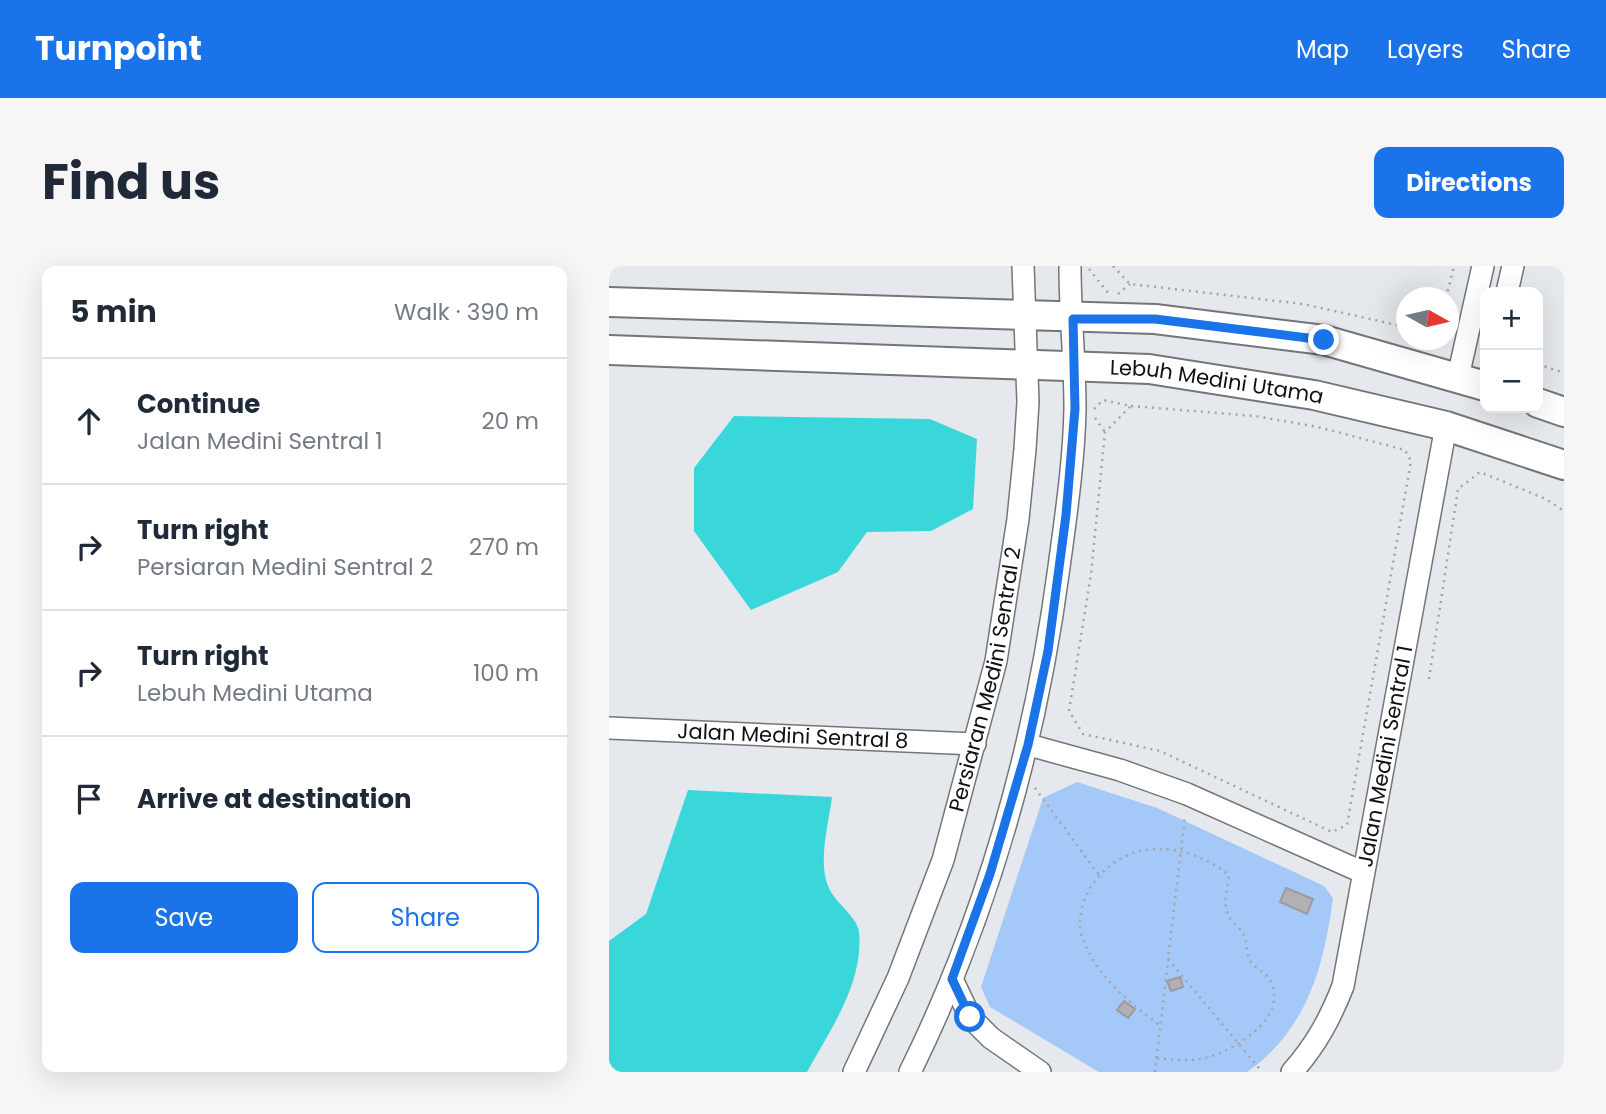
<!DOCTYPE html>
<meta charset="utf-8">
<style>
:root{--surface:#fff;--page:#f6f6f7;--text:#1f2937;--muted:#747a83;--line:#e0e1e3;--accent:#1a73e8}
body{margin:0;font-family:Poppins,sans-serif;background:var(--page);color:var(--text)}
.controls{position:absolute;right:21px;top:21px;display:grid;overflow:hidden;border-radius:14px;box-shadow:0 7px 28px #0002}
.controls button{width:63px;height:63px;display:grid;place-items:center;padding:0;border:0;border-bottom:2px solid var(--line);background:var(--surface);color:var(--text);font:35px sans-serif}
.compass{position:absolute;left:787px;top:21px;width:63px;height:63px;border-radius:50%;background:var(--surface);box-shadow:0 7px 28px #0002;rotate:98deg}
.stop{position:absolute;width:21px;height:21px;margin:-16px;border:5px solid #1a73e8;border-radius:50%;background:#fff}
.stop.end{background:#1a73e8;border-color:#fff;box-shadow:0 2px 7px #0008}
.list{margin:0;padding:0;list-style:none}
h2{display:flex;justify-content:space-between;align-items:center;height:91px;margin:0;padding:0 28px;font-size:30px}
h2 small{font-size:23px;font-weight:400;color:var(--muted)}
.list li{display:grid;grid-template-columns:46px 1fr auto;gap:21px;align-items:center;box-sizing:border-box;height:126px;padding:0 28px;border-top:2px solid var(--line)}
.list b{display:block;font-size:26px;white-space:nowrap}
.list p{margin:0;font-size:23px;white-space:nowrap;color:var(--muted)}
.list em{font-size:23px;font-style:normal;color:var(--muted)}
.actions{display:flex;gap:14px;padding:21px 28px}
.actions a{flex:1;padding:16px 0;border:2px solid var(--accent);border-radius:14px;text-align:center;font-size:24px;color:var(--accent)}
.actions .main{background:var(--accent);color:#fff}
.icon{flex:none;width:38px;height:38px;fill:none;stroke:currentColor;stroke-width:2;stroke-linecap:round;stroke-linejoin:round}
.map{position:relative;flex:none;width:955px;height:806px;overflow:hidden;border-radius:14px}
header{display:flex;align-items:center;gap:42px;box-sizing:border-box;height:98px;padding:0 35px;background:var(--accent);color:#fff}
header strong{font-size:33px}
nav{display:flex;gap:38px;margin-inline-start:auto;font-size:24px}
.intro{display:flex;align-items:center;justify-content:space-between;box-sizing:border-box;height:168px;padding:0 42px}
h1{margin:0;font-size:49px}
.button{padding:18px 32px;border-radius:14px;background:var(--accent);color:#fff;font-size:24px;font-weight:700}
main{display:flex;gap:42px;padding:0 42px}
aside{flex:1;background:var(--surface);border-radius:14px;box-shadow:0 7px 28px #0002}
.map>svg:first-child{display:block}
.green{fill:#a4c8f8}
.water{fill:#3ad7da}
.building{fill:#b3b0b4;stroke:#9d9b9e;stroke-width:2}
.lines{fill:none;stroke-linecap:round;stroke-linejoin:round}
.minor-casing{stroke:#737579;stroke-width:24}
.major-casing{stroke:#737579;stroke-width:32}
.path{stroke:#a2a4a8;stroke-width:2.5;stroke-dasharray:2 5;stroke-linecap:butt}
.minor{stroke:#fff;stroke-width:21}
.major{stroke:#fff;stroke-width:28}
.route{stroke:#1a73e8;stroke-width:9}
.labels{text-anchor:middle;stroke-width:5;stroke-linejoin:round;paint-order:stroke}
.street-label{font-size:21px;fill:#0f1012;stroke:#fff}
</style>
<header>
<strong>Turnpoint</strong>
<nav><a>Map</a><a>Layers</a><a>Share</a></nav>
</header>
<div class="intro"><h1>Find us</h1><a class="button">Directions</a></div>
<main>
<aside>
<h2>5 min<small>Walk · 390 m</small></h2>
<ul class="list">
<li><svg class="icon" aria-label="ahead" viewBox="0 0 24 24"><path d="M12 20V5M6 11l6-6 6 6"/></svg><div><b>Continue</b><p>Jalan Medini Sentral 1</p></div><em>20 m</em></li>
<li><svg class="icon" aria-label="right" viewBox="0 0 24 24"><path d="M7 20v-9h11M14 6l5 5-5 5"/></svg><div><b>Turn right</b><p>Persiaran Medini Sentral 2</p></div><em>270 m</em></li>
<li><svg class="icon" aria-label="right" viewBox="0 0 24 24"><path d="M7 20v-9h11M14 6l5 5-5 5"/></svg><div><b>Turn right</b><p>Lebuh Medini Utama</p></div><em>100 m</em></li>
<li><svg class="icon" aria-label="arrive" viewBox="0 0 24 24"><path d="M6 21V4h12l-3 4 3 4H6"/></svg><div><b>Arrive at destination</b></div></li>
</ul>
<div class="actions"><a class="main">Save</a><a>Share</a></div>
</aside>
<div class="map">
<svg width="955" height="806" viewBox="0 0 955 806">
<rect width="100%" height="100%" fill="#e5e8ec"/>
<path class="green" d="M468 516 548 542 715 620 724 632C715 700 698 764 638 806H490L381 741 372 721 434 532Z"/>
<g class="water">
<polygon points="125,150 321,153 368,173 364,243 322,265 258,266 229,306 142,344 85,265 85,202"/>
<path d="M79 524 223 531C220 557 208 597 220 622 226 637 248 650 250 666 255 717 221 764 198 806H0V675L37 648Z"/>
</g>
<g class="building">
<polygon points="677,622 704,633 698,648 671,636"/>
<polygon points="571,711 574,721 562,725 558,715"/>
<polygon points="515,735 526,743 519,752 508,744"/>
</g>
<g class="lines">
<defs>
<g id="minor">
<polyline points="898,26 904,0"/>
<polyline points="849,111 874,0"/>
<path id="s1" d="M0 462 366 478"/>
<polyline points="420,479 511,504 578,528 753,606"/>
<polyline points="343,713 361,751 382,772 431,806"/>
<path id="s2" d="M245 806 289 712 334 594 387 395 409 253 416 183 419 136 414 0"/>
<path d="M301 806C379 648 427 475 450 301 457 249 465 195 466 143 466 95 461 48 461 0"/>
<path id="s3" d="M683 806C707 779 721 753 734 720L837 160"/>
</g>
<g id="major">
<polyline points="0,36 546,53 715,74 876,120"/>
<path id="s4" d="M0 84 540 103 705 129 837 160 955 199"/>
<polyline points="929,137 955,146"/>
</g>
</defs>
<use href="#minor" class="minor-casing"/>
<use href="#major" class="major-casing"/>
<g class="path">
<polyline points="504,0 521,18 694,38 797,61"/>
<polyline points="480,3 500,28"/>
<polyline points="509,28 521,18"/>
<polyline points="837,32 845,0"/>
<polyline points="929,98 955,107"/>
<polygon points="522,140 646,150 709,161 796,184 802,195 738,559 723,566 551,485 474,468 460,445 482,308 496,166"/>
<polyline points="485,143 494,134 522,140"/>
<polyline points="486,152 496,166"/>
<polyline points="820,413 849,223 871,206 937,233 955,245"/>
<polyline points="426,522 490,609"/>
<polyline points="559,693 653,806"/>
<path d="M548 792C564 794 579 796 596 792 623 786 674 755 664 721 661 709 650 705 643 697 636 689 639 676 634 667 631 662 626 659 623 655 612 641 618 625 620 609 574 573 512 571 480 624 473 637 468 656 473 671 487 710 519 735 550 759"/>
<polyline points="546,806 576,549"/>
</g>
<use href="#minor" class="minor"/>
<use href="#major" class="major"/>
</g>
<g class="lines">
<polyline class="route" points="361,751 343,713 381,608 419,479 439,385 457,249 466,143 464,53 546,53 715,74"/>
</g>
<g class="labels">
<g class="street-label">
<text dy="7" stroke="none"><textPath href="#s4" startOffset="609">Lebuh Medini Utama</textPath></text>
<text dy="7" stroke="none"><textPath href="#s2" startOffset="416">Persiaran Medini Sentral 2</textPath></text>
<text dy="7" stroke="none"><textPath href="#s1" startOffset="184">Jalan Medini Sentral 8</textPath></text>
<text dy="7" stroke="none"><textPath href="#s3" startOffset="334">Jalan Medini Sentral 1</textPath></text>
</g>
</g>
</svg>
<div class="controls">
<button>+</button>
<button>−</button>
</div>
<svg class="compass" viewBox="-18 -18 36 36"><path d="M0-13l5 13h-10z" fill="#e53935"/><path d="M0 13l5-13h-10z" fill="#747a83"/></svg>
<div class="stop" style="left:361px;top:751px"></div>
<div class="stop end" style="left:715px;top:74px"></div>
</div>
</main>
